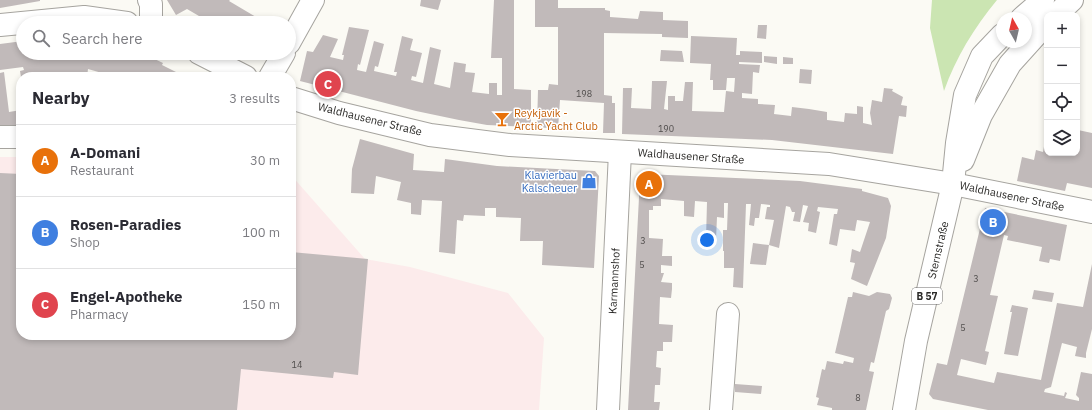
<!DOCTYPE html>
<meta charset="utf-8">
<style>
:root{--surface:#fff;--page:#f2f2f3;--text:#2b2b33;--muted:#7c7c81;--line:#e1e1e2;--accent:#a71022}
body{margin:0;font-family:"IBM Plex Sans",sans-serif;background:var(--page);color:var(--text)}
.controls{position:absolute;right:12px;top:12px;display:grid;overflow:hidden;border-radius:8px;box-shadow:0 2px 6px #0003}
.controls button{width:36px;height:36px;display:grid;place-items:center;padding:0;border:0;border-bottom:1px solid var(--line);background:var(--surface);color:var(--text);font:20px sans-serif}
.compass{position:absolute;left:996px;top:12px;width:36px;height:36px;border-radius:50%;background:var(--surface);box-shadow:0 2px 6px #0003;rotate:352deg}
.you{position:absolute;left:707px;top:240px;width:14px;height:14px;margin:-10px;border:3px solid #fff;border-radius:50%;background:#1a73e8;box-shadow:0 0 0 6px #1a73e833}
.badge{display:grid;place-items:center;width:26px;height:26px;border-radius:50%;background:var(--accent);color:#fff;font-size:13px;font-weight:700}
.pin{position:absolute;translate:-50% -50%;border:2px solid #fff;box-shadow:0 1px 4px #0006}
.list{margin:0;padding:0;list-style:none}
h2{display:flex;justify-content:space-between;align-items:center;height:52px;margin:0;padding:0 16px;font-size:17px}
h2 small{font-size:13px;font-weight:400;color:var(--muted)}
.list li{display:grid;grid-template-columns:26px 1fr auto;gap:12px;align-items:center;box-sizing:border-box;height:72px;padding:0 16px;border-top:1px solid var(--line)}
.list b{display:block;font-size:15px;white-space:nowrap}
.list p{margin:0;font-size:13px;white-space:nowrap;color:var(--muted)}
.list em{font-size:13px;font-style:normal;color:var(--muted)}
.icon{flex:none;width:22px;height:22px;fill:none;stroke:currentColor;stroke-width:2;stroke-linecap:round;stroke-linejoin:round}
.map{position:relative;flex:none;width:1092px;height:410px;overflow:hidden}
.search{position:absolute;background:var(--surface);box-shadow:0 2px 6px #0003;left:16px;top:16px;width:280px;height:44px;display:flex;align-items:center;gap:10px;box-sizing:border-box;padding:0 14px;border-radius:22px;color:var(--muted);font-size:15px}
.panel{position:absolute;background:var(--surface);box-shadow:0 2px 6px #0003;left:16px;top:72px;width:280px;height:268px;border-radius:16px}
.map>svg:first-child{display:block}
.commercial{fill:#fcebeb}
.green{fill:#cbe5b2}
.building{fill:#c1baba}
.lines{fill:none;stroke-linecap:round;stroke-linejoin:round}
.minor-casing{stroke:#a6a49f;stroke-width:24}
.major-casing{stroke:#a6a49f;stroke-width:24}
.minor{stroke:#fff;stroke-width:22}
.major{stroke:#fff;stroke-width:22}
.labels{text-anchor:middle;stroke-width:3;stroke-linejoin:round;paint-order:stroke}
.number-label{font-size:9px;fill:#504d4c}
.shield{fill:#fff;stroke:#6a6968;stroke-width:1}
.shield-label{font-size:10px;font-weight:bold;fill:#2a2927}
.food-label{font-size:11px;fill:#c56008;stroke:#fff;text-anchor:start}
.street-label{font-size:11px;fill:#2a2927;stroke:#fff}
.shop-label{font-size:11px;fill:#366cbe;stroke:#fff;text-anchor:end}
</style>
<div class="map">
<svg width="1092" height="410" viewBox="0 0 1092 410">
<rect width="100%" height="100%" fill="#fbfaf4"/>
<polygon class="commercial" points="0,157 21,157 21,335 291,335 291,175 365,259 410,267 508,293 544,338 539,410 0,410"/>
<path class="green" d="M932 0H997C974 28 956 57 944 91L930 28Z"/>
<g class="building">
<polygon points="0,0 40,0 40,1 0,8"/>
<polygon points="167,0 230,0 229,1 266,23 211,23 187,9 176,15"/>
<polygon points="421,0 441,0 438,10 420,6"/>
<polygon points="494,0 514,0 514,89 531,90 531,127 487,125 459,120 416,111 300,81 307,51 313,52 323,35 338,39 330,57 343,60 344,55 342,55 349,27 369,30 360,65 358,64 357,70 366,72 374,41 384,44 378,67 375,66 374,71 396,76 397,72 394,72 402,36 413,39 410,50 422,53 416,77 412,76 411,80 423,83 430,47 441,50 434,84 450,88 454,62 466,64 465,72 475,73 472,92 489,94 489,83 497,83 497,95 502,95 502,58 491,58"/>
<polygon points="535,0 558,0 558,8 605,8 605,10 610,11 610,17 638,19 640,11 663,12 663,20 688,21 688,38 662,37 662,34 604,33 604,95 612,96 612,103 615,103 615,133 603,133 604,103 560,100 558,129 537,127 538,90 548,90 549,84 558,85 558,27 535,27"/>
<polygon points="758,25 767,25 766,39 757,38"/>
<polygon points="691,36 737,38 736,55 740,55 740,51 762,52 762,63 739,62 739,64 760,65 759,73 753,72 752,94 742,93 742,98 758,99 758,104 775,105 774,114 791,116 792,107 809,109 827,112 827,120 844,122 845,113 857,114 857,106 863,107 863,123 872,125 870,113 872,100 882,102 884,88 893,89 892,91 903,97 901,105 907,106 906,117 899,116 893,154 772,140 622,134 623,88 632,88 631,108 651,109 652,81 667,81 664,109 668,110 668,96 675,96 675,101 683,101 685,82 693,82 692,111 724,112 726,91 734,92 735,78 727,78 726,90 713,90 713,80 710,80 711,64 690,63"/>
<polygon points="23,41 23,53 142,53 163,63 162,65 186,77 116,77 88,69 87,77 21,77 20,71 24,70 23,67 0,70 0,44"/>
<polygon points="661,50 682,51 684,62 660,61"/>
<polygon points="764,56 777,57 777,64 764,62"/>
<polygon points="783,57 793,58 793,64 783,64"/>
<polygon points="800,69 812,70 811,84 799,83"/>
<polygon points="4,72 9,112 21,110 21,128 0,128 0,73"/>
<polygon points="1077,120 1080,120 1078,130 1092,133 1092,188 1067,183 1065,191 1017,181 1022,157 1034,160 1036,150 1043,152 1046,135 1047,153 1077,153"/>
<polygon points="360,139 414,154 413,170 444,172 445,159 497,166 595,171 599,176 594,268 542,265 543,241 520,241 521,218 496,217 496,208 485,208 485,216 464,215 463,221 457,220 455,254 439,252 442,201 422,200 421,215 411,214 411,203 397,200 401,182 376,176 374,194 351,193 352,169"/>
<polygon points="0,173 21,174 21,335 291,335 291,252 368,259 358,375 334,372 333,378 241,369 237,410 0,410"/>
<polygon points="645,174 800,181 862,189 862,191 888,198 891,206 886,238 867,286 851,279 855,263 850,262 852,249 860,252 870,222 857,220 855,231 840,229 837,246 829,244 834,214 837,214 838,209 818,207 817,211 820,212 816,233 808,231 809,223 803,222 808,206 803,205 800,222 793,221 795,212 792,212 790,207 786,206 779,248 769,245 774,220 765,219 767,207 770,207 770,205 761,204 759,218 755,218 754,226 749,225 751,204 746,204 743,288 733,287 734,268 724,268 724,251 723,251 723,230 727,230 728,203 724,203 724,218 717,217 716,239 706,239 707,202 695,201 694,217 684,216 684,201 661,199 661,206 653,206 653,210 649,210 649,238 663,239 662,256 672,256 672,266 661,265 661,273 664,273 661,282 672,283 672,289 671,298 660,297 659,324 673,325 672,342 663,342 663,351 657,351 656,367 661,368 660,385 655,385 654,402 660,402 659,410 628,410 640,178"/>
<polygon points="985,208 1067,225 1060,261 1050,259 1049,263 1039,261 1042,247 1007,240 1008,236 1004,235 990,295 998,296 985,351 989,352 986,365 961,359 957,375 994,383 997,372 1041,380 1057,303 1083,307 1092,264 1092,329 1086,353 1086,358 1075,356 1077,347 1062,343 1051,387 1045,389 1044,392 1064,396 1065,392 1067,393 1065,398 1079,401 1079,398 1076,395 1081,372 1092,374 1092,410 988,410 933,399 929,394 937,363 947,365"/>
<polygon points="753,243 769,245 766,265 750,264"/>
<polygon points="1034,290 1054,293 1052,302 1032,299"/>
<polygon points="853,292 869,296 877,292 890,294 892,298 889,309 886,311 874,363 871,362 869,371 874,372 866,410 832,410 832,408 817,405 819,398 816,397 822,369 825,370 827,361 843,364 844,361 853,363 854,358 835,353 848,297 852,297"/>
<polygon points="1012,305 1028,308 1018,356 1004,354 1012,312 1010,312"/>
<polygon points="735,384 762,386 761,394 735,392"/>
</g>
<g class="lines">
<defs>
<g id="minor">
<polyline points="149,0 151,4 151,23"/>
<polyline points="0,25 84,17 127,23"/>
<polyline points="289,43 313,0"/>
<polyline points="199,53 246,77"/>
<polyline points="270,77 284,53"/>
<polyline points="291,98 339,113 430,135 510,145 829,164 953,184 1092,212"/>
<polyline points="0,137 21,137"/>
<polyline points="608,410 620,152"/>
<polyline points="721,410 728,314"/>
</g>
<g id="major">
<polyline points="1056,15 1072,0"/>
<polyline points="1022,18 1043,0"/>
<polyline points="963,160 981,115 1010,64 1047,23"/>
<polyline points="904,410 916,341 953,184 957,143 965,95 982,56 1002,35"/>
</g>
</defs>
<use href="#minor" class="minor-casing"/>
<use href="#major" class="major-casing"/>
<use href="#minor" class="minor"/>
<use href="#major" class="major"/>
</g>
<defs>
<symbol id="bar-bare" viewBox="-9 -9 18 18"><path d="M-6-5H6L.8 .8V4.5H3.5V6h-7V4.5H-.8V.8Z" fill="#e8710a" stroke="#fff" stroke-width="2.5" paint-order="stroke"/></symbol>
<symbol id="shop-bare" viewBox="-9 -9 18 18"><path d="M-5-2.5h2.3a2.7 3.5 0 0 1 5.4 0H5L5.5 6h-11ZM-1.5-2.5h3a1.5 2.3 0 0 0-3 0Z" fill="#3f7fe0" stroke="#fff" stroke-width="2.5" paint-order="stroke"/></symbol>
</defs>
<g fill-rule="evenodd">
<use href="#bar-bare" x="491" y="108" width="22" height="22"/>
<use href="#shop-bare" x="578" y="170" width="22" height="22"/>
</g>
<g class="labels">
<g class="number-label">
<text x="584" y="97">198</text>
<text x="666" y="132">190</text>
<text x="643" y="244">3</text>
<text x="642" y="268">5</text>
<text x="976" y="282">3</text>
<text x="963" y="331">5</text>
<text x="297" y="368">14</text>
<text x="858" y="401">8</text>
</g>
<rect class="shield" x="912" y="288" width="30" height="16" rx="3"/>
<g class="shield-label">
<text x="927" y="300">B 57</text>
</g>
<g class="food-label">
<text x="514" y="117">Reykjavik -<tspan x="514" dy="13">Arctic Yacht Club</tspan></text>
</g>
<g class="street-label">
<text transform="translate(370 119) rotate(14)" y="4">Waldhausener Straße</text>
<text transform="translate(691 156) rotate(4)" y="4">Waldhausener Straße</text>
<text transform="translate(1012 196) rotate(12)" y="4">Waldhausener Straße</text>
<text transform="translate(938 250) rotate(-77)" y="4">Sternstraße</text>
<text transform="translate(614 281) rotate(-87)" y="4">Karmannshof</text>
</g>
<g class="shop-label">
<text x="577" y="179">Klavierbau<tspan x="577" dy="13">Kalscheuer</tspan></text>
</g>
</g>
</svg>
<div class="controls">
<button>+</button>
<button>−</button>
<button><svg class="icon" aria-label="locate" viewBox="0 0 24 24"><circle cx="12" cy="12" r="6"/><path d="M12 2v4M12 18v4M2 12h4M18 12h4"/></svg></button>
<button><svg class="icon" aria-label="layers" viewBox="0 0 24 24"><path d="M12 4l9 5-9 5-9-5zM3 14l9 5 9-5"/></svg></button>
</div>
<svg class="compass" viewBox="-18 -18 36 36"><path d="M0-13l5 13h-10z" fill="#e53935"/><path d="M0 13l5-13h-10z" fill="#7c7c81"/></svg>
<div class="you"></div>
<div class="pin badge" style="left:649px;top:184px;background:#e8710a">A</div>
<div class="pin badge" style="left:993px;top:222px;background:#3f7fe0">B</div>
<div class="pin badge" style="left:328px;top:84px;background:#e0444e">C</div>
<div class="search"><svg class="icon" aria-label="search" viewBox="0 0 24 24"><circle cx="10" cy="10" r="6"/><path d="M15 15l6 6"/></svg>Search here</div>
<section class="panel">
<h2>Nearby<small>3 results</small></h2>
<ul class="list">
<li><span class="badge" style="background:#e8710a">A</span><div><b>A-Domani</b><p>Restaurant</p></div><em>30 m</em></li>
<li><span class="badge" style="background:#3f7fe0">B</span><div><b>Rosen-Paradies</b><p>Shop</p></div><em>100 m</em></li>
<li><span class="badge" style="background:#e0444e">C</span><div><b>Engel-Apotheke</b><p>Pharmacy</p></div><em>150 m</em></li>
</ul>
</section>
</div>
